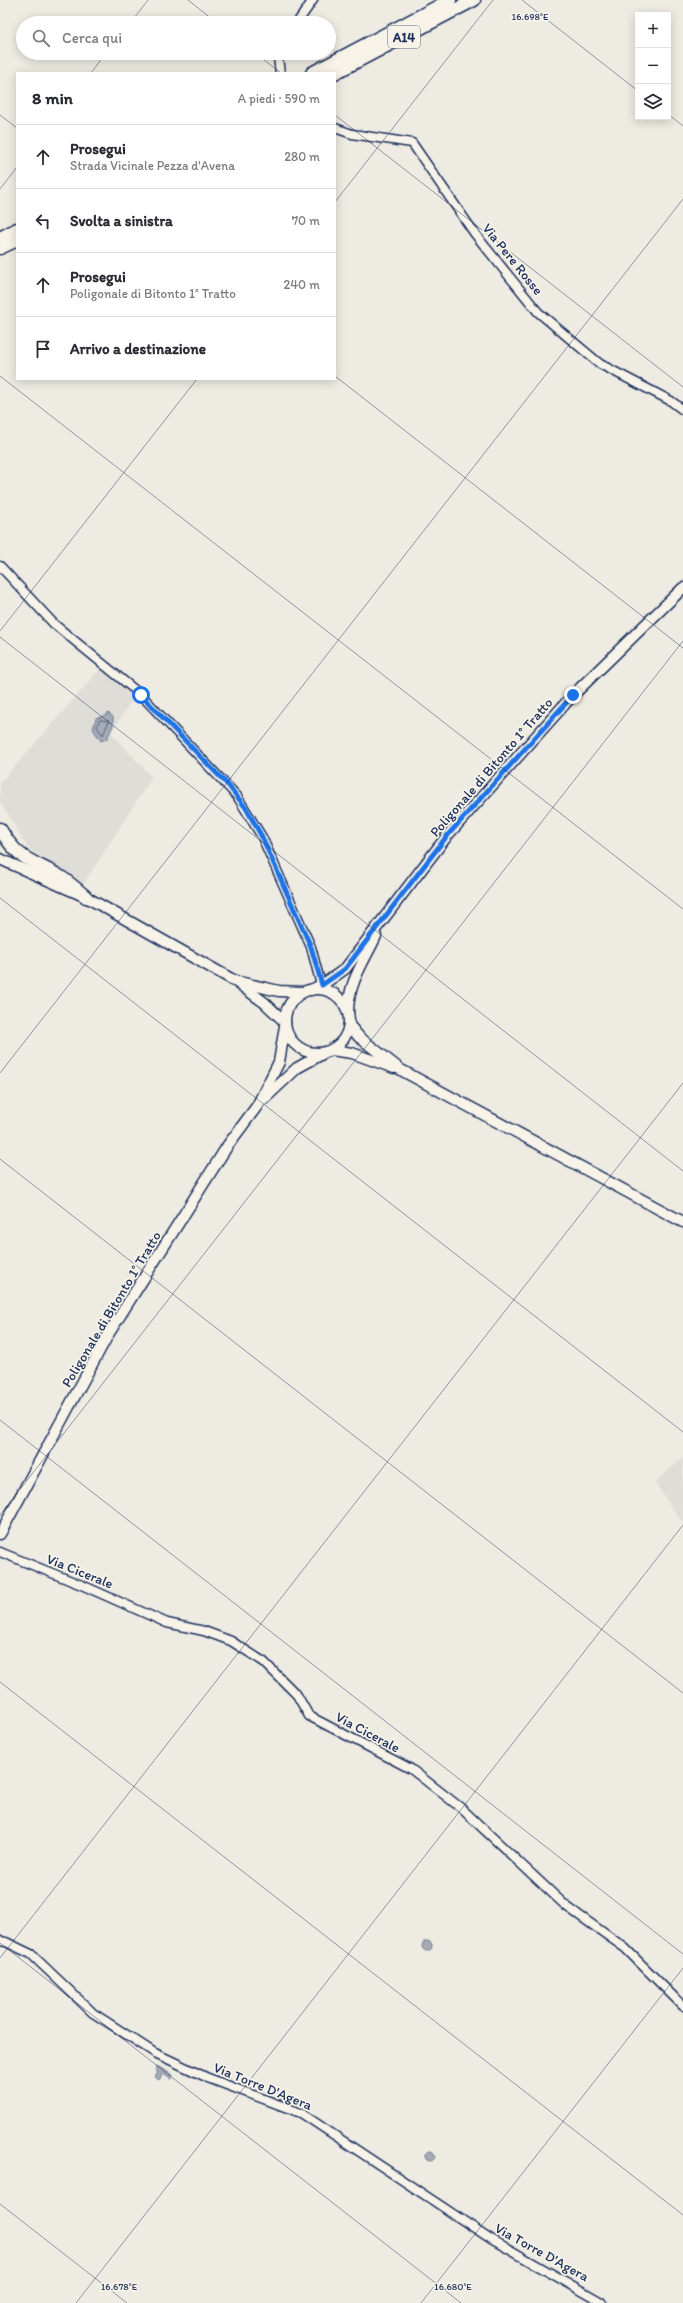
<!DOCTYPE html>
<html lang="it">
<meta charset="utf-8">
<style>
:root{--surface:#fff;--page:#f2f2f3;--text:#2b2b33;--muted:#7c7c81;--line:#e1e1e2}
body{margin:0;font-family:Itim,sans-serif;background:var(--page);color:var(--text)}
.controls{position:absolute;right:12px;top:12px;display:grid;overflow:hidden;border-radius:0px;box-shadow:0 2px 10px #0003}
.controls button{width:36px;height:36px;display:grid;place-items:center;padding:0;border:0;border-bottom:1px solid var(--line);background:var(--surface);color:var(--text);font:20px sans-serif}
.stop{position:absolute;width:12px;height:12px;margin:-9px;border:3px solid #1a73e8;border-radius:50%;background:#fff}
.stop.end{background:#1a73e8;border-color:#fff;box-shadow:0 1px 4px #0008}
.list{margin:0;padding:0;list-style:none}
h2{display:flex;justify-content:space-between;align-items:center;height:52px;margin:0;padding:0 16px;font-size:17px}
h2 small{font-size:13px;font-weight:400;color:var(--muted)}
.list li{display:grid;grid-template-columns:26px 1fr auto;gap:12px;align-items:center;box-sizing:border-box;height:64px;padding:0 16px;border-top:1px solid var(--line)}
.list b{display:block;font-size:15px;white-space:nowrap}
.list p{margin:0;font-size:13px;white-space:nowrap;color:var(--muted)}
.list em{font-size:13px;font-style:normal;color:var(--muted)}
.icon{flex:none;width:22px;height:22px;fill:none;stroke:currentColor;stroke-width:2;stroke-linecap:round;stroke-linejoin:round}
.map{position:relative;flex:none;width:683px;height:2303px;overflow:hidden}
.search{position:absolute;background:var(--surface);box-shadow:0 2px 10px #0003;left:16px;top:16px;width:320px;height:44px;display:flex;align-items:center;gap:10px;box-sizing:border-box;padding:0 14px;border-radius:22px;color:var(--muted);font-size:15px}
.panel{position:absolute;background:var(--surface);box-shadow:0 2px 10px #0003;left:16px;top:72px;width:320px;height:308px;border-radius:0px}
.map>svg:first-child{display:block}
.built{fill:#deddd8}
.water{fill:#a6abb5;stroke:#6e7992}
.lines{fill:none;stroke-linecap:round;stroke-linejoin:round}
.shore{stroke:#536181;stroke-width:1}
.minor-casing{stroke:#1b2f5e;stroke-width:11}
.major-casing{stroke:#1b2f5e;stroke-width:13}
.highway-casing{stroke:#1b2f5e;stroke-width:15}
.minor{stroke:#f7f3e8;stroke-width:8}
.major{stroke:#f7f3e8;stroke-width:10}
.highway{stroke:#f7f3e8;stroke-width:12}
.route{stroke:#1a73e8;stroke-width:5}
.ticks{fill:none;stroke:#1b2f5e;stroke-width:1;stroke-opacity:0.45}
.labels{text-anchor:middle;stroke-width:3.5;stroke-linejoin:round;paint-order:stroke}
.shield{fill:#f7f3e8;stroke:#5d6a87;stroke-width:1}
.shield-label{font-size:13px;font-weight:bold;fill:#1b2f5e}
.street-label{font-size:14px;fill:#1b2f5e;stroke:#f7f3e8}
.ticks-label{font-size:10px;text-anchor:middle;fill:#1b2f5e;stroke:#f7f3e8;stroke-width:3.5;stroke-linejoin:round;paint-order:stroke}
</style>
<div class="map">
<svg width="683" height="2303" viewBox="0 0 683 2303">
<rect width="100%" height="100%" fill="#eeebe2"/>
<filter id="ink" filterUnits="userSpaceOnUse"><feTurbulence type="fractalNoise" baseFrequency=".025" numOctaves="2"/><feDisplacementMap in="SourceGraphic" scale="8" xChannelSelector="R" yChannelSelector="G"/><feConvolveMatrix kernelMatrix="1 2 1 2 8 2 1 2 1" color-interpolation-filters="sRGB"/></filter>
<g filter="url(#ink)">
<g class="built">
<polygon points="101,668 136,694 111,733 152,777 82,886 35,860 0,801 0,783"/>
<polygon points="683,1457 683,1520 681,1521 655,1483"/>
</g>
<g class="water">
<polygon points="108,713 113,717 113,725 107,739 101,741 93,729 96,718 105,716"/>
<circle cx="427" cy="1946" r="5"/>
<polygon points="157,2066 173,2075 171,2079 163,2074 159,2080 155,2077 158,2072 155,2070"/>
<circle cx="430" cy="2156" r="5"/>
</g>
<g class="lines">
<polygon class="shore" points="100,720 109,721 103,735 97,727"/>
<defs>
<g id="minor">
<polyline points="297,23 313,0"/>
<polyline points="280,73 278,58 281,53"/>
<polyline points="335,128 352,134 412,143 475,234 538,312 600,364 671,401 683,410"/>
<polyline points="0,566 54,624 141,695 237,796 262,837 311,947 321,985"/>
<polyline points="0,1552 84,1586 167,1623 204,1631 231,1641 264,1662 297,1695 309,1716 411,1769 461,1808 566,1906 625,1948 683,2006"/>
<polyline points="0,1941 6,1942 31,1954 93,2013 155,2053 208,2078 301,2113 491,2239 603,2303"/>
</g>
<g id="major">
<polyline points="0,859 86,897 235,981 265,1003 285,1022"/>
<polyline points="239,982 279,991 302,992"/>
<circle cx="317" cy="1021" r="32"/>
<polyline points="311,990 325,983 345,969 447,836 505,771 573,695 683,588"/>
<path d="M348 1012C348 983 364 962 376 936"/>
<polyline points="349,1025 359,1037 401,1070 683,1222"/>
<polyline points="331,1050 352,1053 394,1068"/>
<polyline points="264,1099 297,1068 324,1053"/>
<polyline points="0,1534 109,1333 228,1145 257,1106 279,1062 285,1026"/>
</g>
<g id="highway">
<polyline points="312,73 450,0"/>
<polyline points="335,73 474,0"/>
<polyline points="0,238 17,229"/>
<polyline points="0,248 17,240"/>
<path d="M0 829C18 859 28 859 56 874 67 880 77 889 86 897"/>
</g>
</defs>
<use href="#minor" class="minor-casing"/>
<use href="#major" class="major-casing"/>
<use href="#highway" class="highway-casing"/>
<use href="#minor" class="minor"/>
<use href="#major" class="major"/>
<use href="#highway" class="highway"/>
</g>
</g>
<g class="lines" filter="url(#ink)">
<polyline class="route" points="141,695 228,785 246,808 262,837 311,947 322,985 345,969 447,836 573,695"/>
</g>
<path class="ticks" d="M188 0 217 23M522 0 638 91M130 23 148 0M255 53 281 73M91 73 106 53M668 114 683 126M0 115 17 128M335 115 683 387M0 189 17 167M335 202 493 0M0 376 683 909M335 376 683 648M0 631 197 379M0 637 683 1171M0 898 683 1432M0 1073 683 199M0 1159 683 1693M0 1420 683 1954M0 1515 683 641M0 1682 683 2215M0 1943 461 2303M0 1958 683 1083M0 2204 127 2303M76 2303 683 1525M421 2303 683 1968"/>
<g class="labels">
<rect class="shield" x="388" y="26" width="32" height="22" rx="3"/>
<g class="shield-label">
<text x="404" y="42">A14</text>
</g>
<g class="street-label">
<text transform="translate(513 259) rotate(51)" y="5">Via Pere Rosse</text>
<text transform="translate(491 767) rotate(-49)" y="5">Poligonale di Bitonto 1° Tratto</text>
<text transform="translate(111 1309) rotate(-59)" y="5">Poligonale di Bitonto 1° Tratto</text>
<text transform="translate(80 1571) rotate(22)" y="5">Via Cicerale</text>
<text transform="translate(368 1732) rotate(28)" y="5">Via Cicerale</text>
<text transform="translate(263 2086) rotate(22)" y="5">Via Torre D'Agera</text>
<text transform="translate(542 2252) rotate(29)" y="5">Via Torre D'Agera</text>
</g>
</g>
<g class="ticks-label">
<text x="530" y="20">16.698°E</text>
<text x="119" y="2290">16.678°E</text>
<text x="453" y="2290">16.680°E</text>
</g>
</svg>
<div class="controls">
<button>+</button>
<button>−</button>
<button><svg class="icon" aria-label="layers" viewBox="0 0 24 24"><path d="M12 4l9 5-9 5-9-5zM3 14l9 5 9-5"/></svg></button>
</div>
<div class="stop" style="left:141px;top:695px"></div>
<div class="stop end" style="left:573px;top:695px"></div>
<div class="search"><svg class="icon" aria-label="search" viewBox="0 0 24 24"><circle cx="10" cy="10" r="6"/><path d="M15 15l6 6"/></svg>Cerca qui</div>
<section class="panel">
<h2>8 min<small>A piedi · 590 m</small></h2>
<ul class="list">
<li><svg class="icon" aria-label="ahead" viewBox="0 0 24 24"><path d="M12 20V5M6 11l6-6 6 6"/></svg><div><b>Prosegui</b><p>Strada Vicinale Pezza d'Avena</p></div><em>280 m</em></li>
<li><svg class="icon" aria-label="left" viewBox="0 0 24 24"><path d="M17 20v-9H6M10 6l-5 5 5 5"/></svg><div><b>Svolta a sinistra</b></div><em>70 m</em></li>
<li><svg class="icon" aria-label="ahead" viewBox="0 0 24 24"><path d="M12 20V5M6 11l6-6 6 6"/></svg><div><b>Prosegui</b><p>Poligonale di Bitonto 1° Tratto</p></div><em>240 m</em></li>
<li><svg class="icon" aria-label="arrive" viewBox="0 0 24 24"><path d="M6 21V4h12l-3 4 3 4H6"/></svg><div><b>Arrivo a destinazione</b></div></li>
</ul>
</section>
</div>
